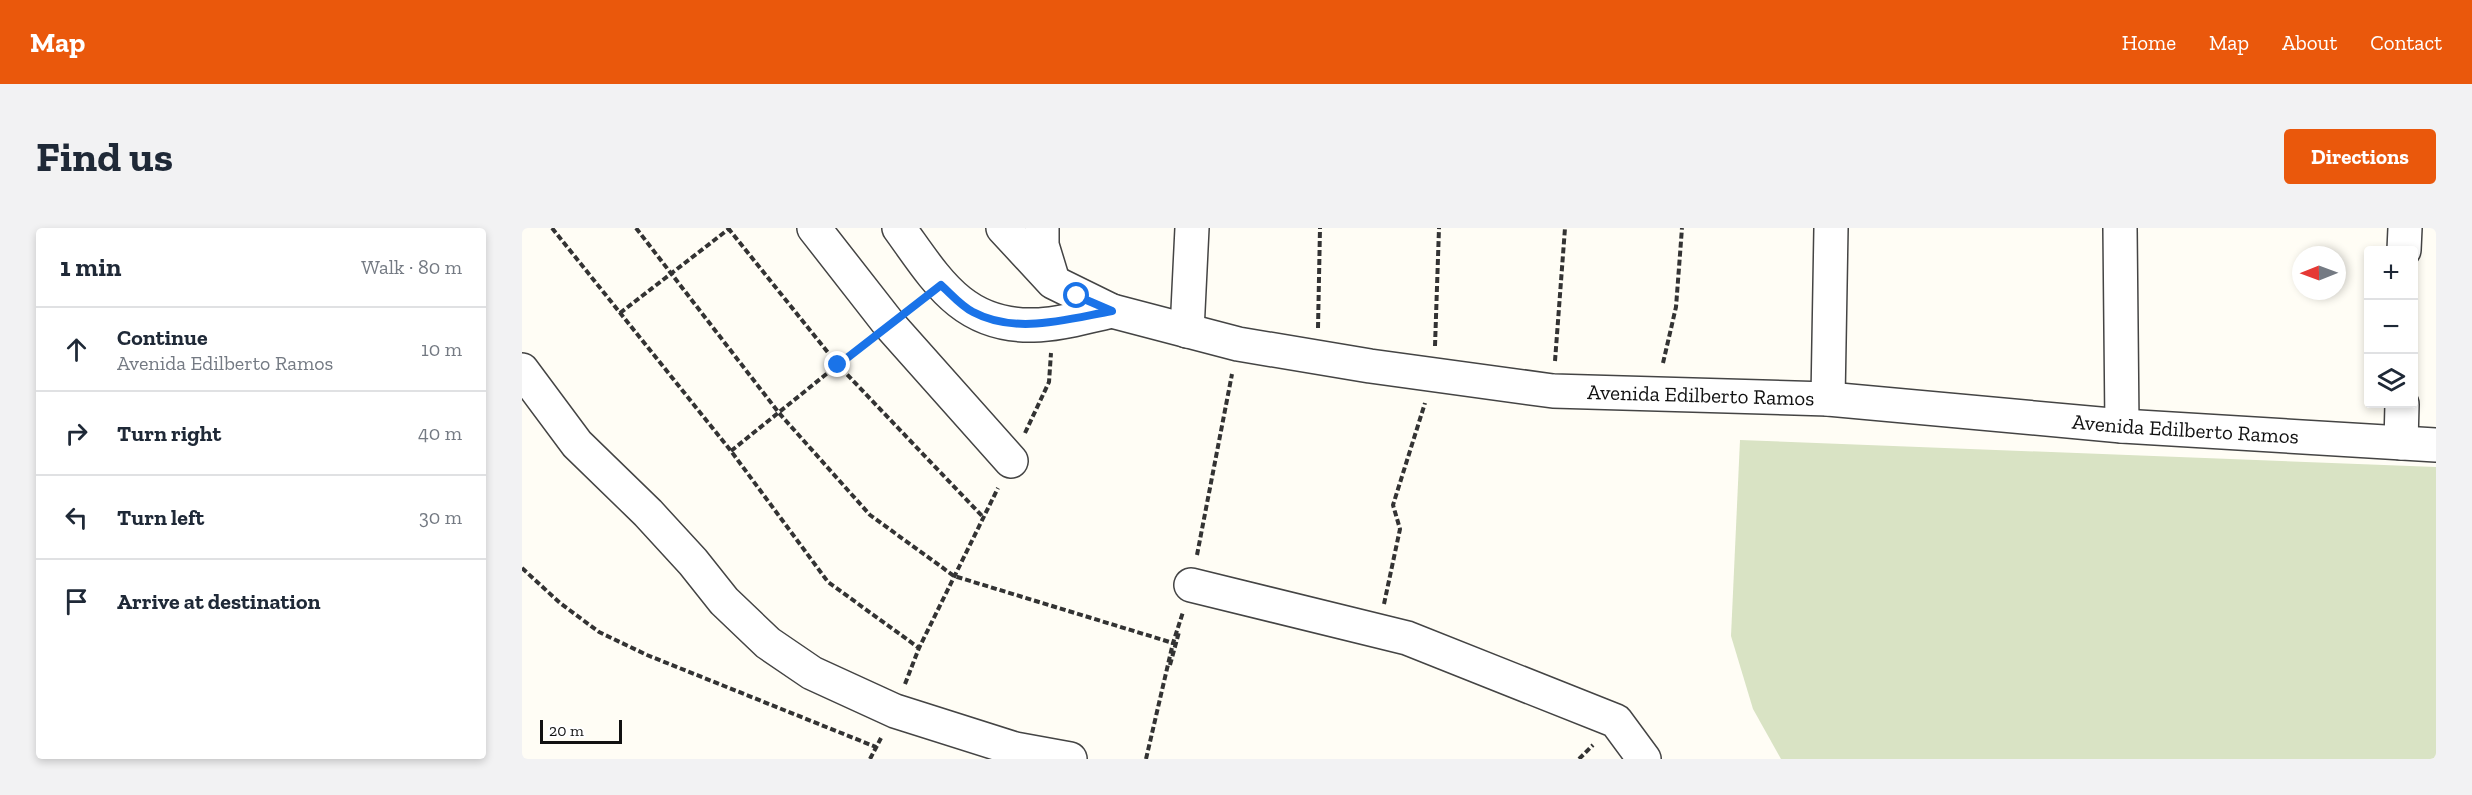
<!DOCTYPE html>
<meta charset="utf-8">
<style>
:root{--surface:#fff;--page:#f2f2f3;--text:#1f2937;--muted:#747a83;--line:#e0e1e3;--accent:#ea580c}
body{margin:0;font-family:"Zilla Slab",serif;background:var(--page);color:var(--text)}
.controls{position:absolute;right:18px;top:18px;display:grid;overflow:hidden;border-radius:6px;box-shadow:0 3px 9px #0003}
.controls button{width:54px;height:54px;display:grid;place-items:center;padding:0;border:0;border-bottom:2px solid var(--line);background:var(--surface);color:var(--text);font:30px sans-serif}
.compass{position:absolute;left:1770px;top:18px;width:54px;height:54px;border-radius:50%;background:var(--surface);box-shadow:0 3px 9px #0003;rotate:269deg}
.scale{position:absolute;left:18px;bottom:15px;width:82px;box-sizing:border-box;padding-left:6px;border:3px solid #111;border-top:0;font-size:16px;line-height:21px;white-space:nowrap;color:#111;-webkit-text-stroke:4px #fff;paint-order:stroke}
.stop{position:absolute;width:18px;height:18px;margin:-14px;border:4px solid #1a73e8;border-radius:50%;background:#fff}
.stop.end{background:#1a73e8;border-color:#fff;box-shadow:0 2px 6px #0008}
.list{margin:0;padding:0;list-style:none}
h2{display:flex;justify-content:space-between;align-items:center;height:78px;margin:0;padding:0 24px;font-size:26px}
h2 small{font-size:20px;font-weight:400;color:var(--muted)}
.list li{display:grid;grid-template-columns:39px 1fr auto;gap:18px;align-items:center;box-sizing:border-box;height:84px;padding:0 24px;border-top:2px solid var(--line)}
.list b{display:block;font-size:22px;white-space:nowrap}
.list p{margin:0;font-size:20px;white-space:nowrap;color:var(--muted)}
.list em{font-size:20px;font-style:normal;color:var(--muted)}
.icon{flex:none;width:33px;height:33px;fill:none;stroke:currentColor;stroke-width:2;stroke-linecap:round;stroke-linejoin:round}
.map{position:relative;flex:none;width:1914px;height:531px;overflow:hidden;border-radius:6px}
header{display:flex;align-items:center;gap:36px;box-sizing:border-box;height:84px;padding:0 30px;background:var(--accent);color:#fff}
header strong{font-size:28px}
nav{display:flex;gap:33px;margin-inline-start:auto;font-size:21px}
.intro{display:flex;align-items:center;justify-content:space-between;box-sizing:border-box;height:144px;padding:0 36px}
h1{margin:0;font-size:42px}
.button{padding:15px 27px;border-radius:6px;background:var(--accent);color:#fff;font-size:21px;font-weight:700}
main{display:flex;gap:36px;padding:0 36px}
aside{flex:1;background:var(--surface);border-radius:6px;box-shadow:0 3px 9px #0003}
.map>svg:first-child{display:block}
.cemetery{fill:#d9e3c4}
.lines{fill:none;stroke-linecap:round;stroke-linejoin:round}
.minor-casing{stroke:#444;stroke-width:36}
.path{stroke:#333;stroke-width:4;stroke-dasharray:6 3;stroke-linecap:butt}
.minor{stroke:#fff;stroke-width:33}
.route{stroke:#1a73e8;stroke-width:8}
.labels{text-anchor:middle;stroke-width:6;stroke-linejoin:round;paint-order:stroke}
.street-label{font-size:21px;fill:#111;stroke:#fff}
</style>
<header>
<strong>Map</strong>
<nav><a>Home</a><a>Map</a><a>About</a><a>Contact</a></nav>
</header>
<div class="intro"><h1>Find us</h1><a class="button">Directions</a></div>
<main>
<aside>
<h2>1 min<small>Walk · 80 m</small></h2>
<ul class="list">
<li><svg class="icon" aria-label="ahead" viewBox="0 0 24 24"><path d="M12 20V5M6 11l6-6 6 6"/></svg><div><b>Continue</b><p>Avenida Edilberto Ramos</p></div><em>10 m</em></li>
<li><svg class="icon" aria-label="right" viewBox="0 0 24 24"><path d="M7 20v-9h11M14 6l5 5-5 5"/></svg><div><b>Turn right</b></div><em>40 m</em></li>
<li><svg class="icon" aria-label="left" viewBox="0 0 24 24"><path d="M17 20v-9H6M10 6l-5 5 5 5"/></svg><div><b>Turn left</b></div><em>30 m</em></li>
<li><svg class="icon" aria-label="arrive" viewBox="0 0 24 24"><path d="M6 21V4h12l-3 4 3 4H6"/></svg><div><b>Arrive at destination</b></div></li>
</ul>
</aside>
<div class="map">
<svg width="1914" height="531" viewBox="0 0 1914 531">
<rect width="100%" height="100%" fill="#fffdf5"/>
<polygon class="cemetery" points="1218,212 1914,239 1914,531 1259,531 1231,481 1209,408"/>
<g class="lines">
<defs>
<g id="minor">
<polyline points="292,0 367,96 489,233"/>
<path d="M377 0C414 51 440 99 512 97 537 97 565 88 590 83"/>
<path id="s1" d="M481 0 531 54 590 83 716 116 848 138 1031 163 1306 171 1600 198 1914 217"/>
<polyline points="520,0 520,17 531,53"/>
<polyline points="1598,0 1600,198"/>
<polyline points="1882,22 1883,0"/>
<polyline points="665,103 670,0"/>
<polyline points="0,142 55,216 126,285 171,334 202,373 246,415 290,445 373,483 493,521 548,531"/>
<polyline points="1306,171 1309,0"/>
<polyline points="1879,215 1880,176"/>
<polyline points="669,357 885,410 1094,493 1122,531"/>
</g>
</defs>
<use href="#minor" class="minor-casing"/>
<g class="path">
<polyline points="30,0 209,223 306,354 397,420"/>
<polyline points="114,0 257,185 348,287 432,348 651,415"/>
<polyline points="206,0 316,137 461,289"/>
<polyline points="98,85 208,0"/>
<polyline points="796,100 798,0"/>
<polyline points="913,118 917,0"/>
<polyline points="1033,133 1043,0"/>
<polyline points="1141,135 1154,79 1160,0"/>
<polyline points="503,205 527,154 529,125"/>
<polyline points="209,223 344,114"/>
<polyline points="675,327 710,146"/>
<polyline points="0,340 38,375 77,404 125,427 354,519"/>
<polyline points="862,376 878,301 871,277 903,175"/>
<polyline points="648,437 657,404"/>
<polyline points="383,456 397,420 476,260"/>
<polyline points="348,531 359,510"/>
<polyline points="624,531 651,415 661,384"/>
<polyline points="1057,531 1071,517"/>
</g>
<use href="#minor" class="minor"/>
</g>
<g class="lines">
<path class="route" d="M316 137 419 57C429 66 439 78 451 84 494 107 545 91 590 83L555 68"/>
</g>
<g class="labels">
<g class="street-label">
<text dy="7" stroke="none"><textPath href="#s1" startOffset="736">Avenida Edilberto Ramos</textPath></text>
<text dy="7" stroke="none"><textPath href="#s1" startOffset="1222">Avenida Edilberto Ramos</textPath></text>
</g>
</g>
</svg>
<div class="controls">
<button>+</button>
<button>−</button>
<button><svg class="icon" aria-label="layers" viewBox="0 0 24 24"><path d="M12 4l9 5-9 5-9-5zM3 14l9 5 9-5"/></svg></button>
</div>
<svg class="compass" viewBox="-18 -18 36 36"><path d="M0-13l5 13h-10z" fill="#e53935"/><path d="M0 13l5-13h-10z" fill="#747a83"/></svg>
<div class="scale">20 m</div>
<div class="stop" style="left:555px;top:68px"></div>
<div class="stop end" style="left:316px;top:137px"></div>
</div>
</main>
